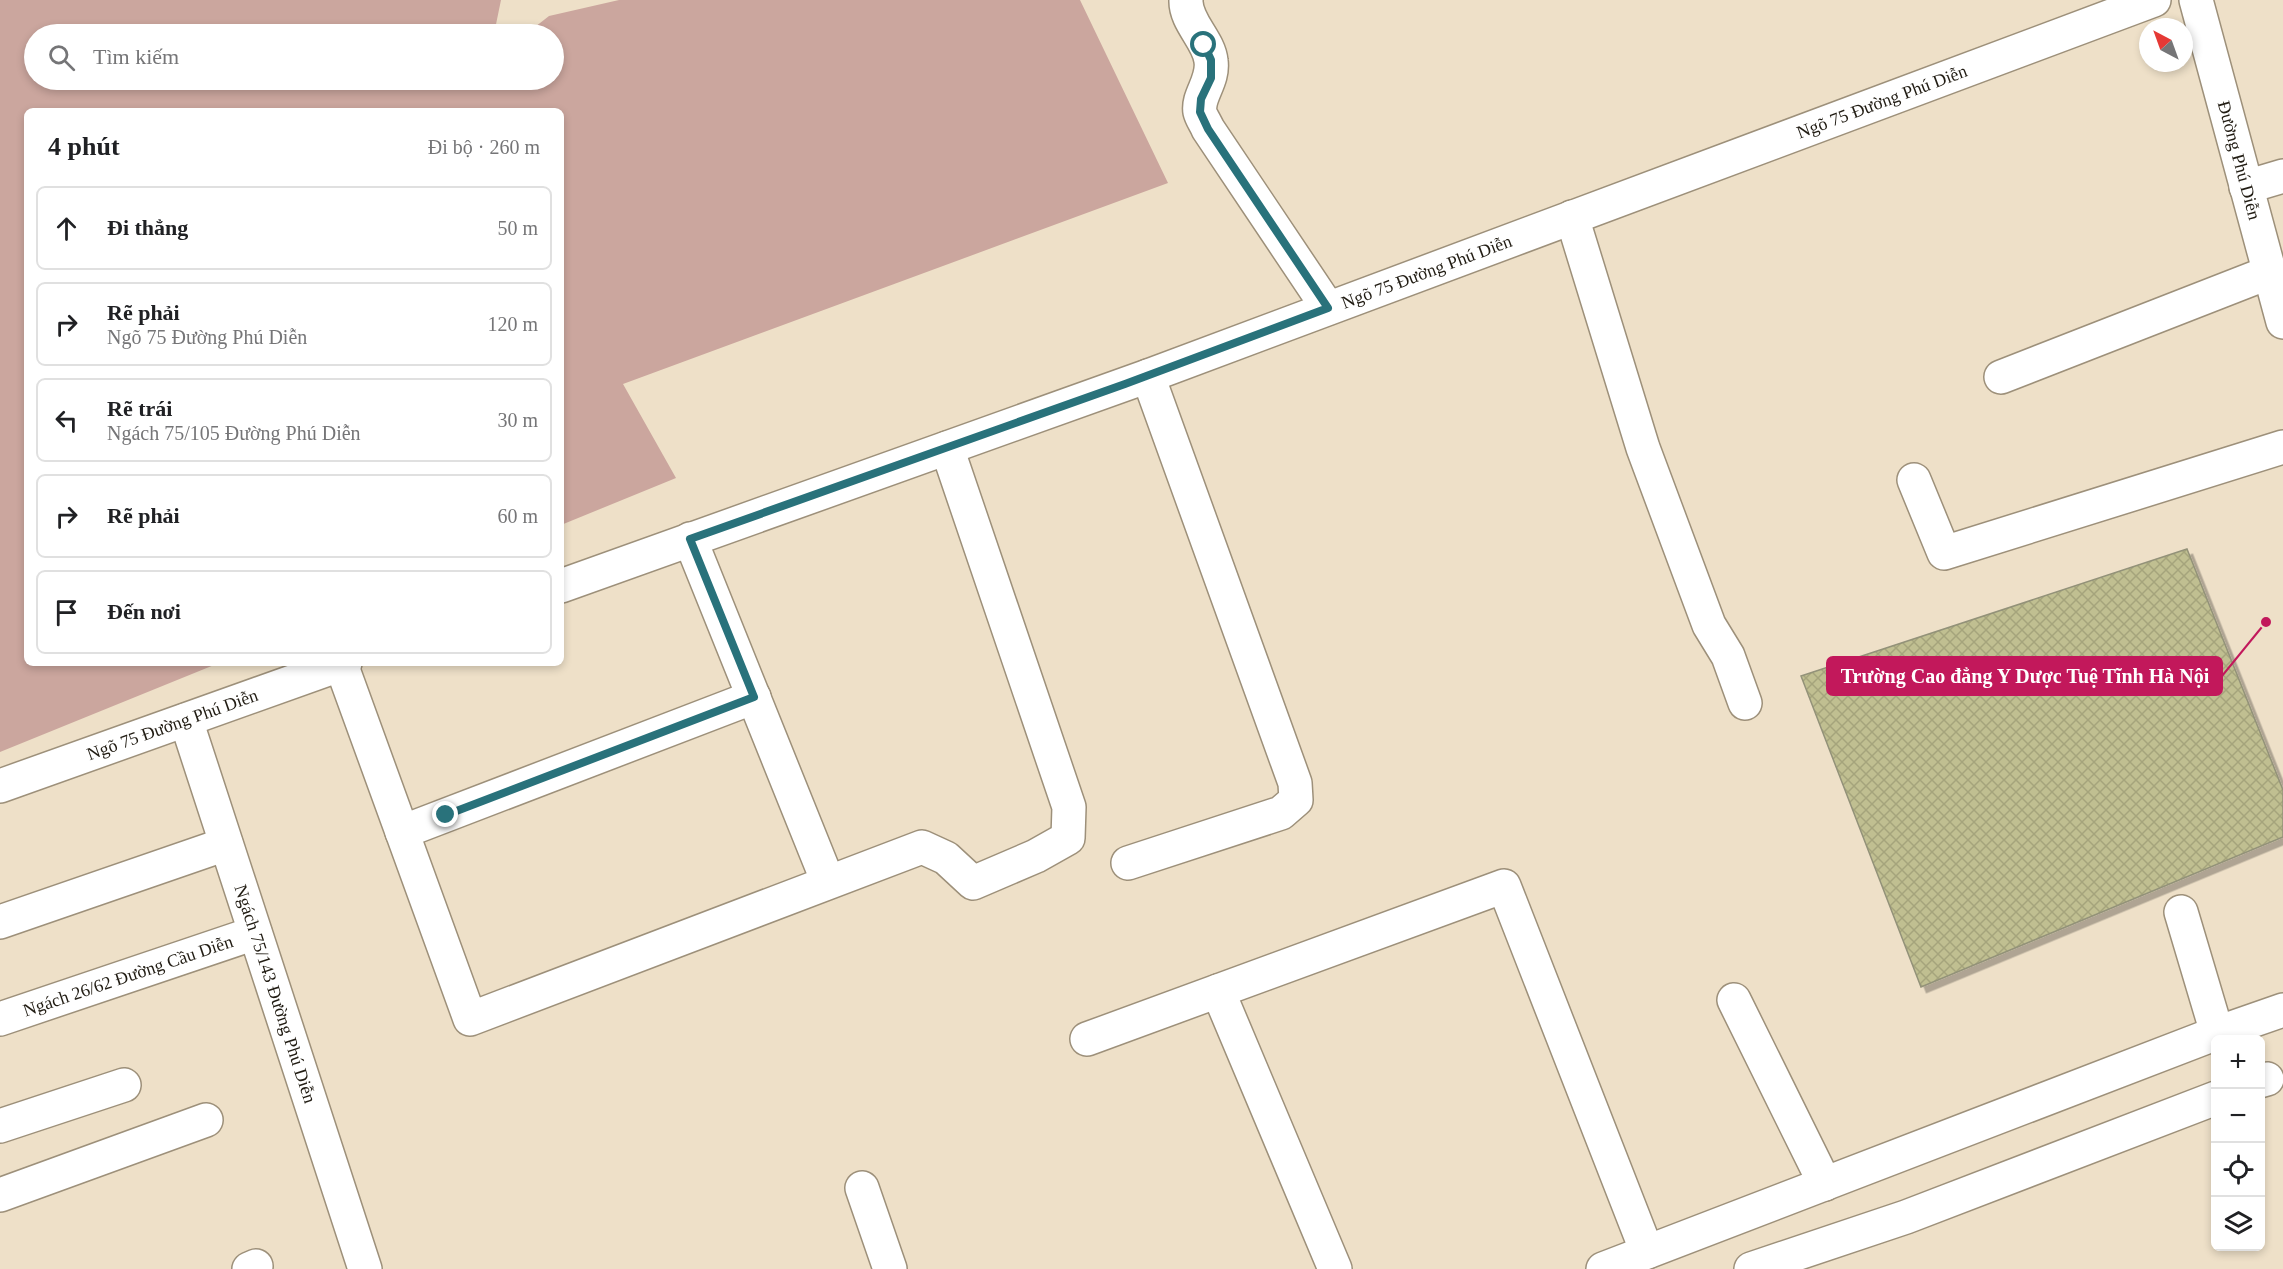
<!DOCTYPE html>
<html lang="vi">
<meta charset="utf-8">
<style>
:root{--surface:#fff;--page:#f2f2f2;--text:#202124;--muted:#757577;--line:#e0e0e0}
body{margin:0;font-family:Georgia,serif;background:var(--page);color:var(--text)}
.controls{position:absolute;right:18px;bottom:18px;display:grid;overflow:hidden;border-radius:9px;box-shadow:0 3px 9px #0003}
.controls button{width:54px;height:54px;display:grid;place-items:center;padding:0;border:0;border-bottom:2px solid var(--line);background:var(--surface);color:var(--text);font:30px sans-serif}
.compass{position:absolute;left:2139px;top:18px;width:54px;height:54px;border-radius:50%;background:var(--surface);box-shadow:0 3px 9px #0003;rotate:319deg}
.stop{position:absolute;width:18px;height:18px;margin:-14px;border:4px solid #29727b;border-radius:50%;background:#fff}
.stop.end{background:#29727b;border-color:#fff;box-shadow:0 2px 6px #0008}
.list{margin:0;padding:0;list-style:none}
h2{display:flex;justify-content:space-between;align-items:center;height:78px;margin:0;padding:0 24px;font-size:26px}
h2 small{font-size:20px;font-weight:400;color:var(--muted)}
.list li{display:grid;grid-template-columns:39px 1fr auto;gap:18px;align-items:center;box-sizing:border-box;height:84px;margin:0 12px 12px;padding:0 12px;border:2px solid var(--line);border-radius:9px}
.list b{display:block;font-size:22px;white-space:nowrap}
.list p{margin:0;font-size:20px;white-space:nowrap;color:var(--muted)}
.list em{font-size:20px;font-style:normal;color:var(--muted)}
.icon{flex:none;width:33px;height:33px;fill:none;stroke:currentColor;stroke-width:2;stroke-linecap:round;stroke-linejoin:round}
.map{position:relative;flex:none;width:2283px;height:1269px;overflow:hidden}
.search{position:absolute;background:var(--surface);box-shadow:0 3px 9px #0003;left:24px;top:24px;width:540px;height:66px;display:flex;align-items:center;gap:15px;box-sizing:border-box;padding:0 21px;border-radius:33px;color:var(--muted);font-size:22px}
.panel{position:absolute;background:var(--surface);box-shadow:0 3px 9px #0003;left:24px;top:108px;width:540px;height:558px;border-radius:9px}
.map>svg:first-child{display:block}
.grass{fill:#cba69e}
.building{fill:url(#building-cross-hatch);stroke:#939279;stroke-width:1.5;filter:url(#shadow)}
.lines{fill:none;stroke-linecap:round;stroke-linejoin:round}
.minor-casing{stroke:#9d907a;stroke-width:36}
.minor{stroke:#fff;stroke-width:33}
.route{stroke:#29727b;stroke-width:8}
.labels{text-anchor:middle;stroke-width:4.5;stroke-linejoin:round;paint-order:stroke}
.street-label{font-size:18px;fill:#211c13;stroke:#eee0c8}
.leader{fill:none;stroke:#c2185b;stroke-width:2}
.callout-dot{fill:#c2185b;stroke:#eee0c8;stroke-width:2}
.callout{fill:#c2185b;stroke:#c2185b;stroke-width:2}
.callout-label{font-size:20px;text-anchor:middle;font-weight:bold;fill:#fff}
</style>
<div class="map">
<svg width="2283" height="1269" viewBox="0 0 2283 1269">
<defs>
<pattern id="building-cross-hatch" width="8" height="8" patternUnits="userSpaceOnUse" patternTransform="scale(1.5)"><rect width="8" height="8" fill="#c0bf91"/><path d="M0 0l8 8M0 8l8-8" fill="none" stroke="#a5a47c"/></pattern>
<filter id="shadow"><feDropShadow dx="5.5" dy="5.5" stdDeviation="0" flood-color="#0004"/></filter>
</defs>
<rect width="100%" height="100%" fill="#eee0c8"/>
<polygon class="grass" points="0,0 501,0 494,34 34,34 34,80 554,80 554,34 526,34 549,16 619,0 1080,0 1168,183 623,384 676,478 561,525 561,111 27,111 27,663 219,663 0,752"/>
<polygon class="building" points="2187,549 2283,790 2283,837 1921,987 1801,676"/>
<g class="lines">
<defs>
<g id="minor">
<path d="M1186 0C1185 22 1209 40 1211 61 1214 81 1197 96 1200 112 1201 117 1206 124 1208 129L1328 308"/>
<path id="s1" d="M2196 0 2283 322"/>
<polyline points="2246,187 2283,176"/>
<polyline points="1572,217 1643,448 1709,625 1728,656 1745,703"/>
<polyline points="2001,377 2270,272"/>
<polyline points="1914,480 1944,553 2283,447"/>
<polyline points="690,539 828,882"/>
<path id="s2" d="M561 586 1148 376 2154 0"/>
<polyline points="341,664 470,1019 922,847 946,858 973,883 1036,856 1068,838 1069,807 947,448"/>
<path id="s3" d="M186 720 365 1269"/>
<path id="s4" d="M0 786 345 663"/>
<polyline points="402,832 754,697"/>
<polyline points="1128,863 1281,813 1296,800 1295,783 1148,376"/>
<polyline points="2181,912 2217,1033"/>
<polyline points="0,922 226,844"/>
<polyline points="1218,991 1335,1269"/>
<polyline points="1734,1000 1825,1184"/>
<path id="s5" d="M0 1019 255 933"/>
<polyline points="1087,1039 1504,886 1647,1252"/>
<polyline points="2260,1081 2267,1079"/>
<polyline points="0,1126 124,1085"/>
<polyline points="862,1188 890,1269"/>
<polyline points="0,1195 206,1120"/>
<polyline points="249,1269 256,1266"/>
<polyline points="1603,1269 2217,1033 2283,1010"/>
<polyline points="1751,1269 1906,1217 2216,1098"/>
</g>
</defs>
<use href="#minor" class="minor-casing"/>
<use href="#minor" class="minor"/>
</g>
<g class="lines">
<polyline class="route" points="446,815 754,697 690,539 1125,384 1328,308 1208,129 1200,112 1201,99 1211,78 1211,60 1204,45"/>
</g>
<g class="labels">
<g class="street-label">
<text dy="6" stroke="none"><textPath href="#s2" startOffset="1407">Ngõ 75 Đường Phú Diễn</textPath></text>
<text dy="6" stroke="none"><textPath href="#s1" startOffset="166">Đường Phú Diễn</textPath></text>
<text dy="6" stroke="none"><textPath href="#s2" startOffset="921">Ngõ 75 Đường Phú Diễn</textPath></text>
<text dy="6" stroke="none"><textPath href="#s4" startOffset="183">Ngõ 75 Đường Phú Diễn</textPath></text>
<text dy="6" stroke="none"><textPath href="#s5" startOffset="135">Ngách 26/62 Đường Cầu Diễn</textPath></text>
<text dy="6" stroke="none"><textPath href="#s3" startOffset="288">Ngách 75/143 Đường Phú Diễn</textPath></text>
</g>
</g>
<path class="leader" d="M2266 622L2222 676"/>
<circle class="callout-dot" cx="2266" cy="622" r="6"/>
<rect class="callout" x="1827" y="657" width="395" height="38" rx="6"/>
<g class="callout-label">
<text x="2025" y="683">Trường Cao đẳng Y Dược Tuệ Tĩnh Hà Nội</text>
</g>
</svg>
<div class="controls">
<button>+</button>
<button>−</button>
<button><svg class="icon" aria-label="locate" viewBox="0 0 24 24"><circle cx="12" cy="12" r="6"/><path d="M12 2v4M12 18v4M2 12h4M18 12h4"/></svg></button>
<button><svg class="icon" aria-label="layers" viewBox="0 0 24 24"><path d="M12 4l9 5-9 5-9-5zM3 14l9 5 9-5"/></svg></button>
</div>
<svg class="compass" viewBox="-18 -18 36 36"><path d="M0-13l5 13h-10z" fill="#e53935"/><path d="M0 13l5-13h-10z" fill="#757577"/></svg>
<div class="stop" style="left:1204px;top:45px"></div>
<div class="stop end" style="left:446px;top:815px"></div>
<div class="search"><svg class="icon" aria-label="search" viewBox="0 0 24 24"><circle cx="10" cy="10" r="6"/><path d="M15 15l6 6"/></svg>Tìm kiếm</div>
<section class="panel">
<h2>4 phút<small>Đi bộ · 260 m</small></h2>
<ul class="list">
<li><svg class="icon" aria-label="ahead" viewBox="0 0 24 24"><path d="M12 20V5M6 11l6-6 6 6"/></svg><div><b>Đi thẳng</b></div><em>50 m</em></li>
<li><svg class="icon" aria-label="right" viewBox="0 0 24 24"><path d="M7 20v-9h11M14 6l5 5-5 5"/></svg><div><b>Rẽ phải</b><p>Ngõ 75 Đường Phú Diễn</p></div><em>120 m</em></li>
<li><svg class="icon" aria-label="left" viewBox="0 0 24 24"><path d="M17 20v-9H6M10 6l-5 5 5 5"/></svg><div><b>Rẽ trái</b><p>Ngách 75/105 Đường Phú Diễn</p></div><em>30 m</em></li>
<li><svg class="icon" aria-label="right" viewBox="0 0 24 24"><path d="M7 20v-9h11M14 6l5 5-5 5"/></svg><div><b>Rẽ phải</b></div><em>60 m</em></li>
<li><svg class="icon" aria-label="arrive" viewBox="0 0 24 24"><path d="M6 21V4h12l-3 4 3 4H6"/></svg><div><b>Đến nơi</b></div></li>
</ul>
</section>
</div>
